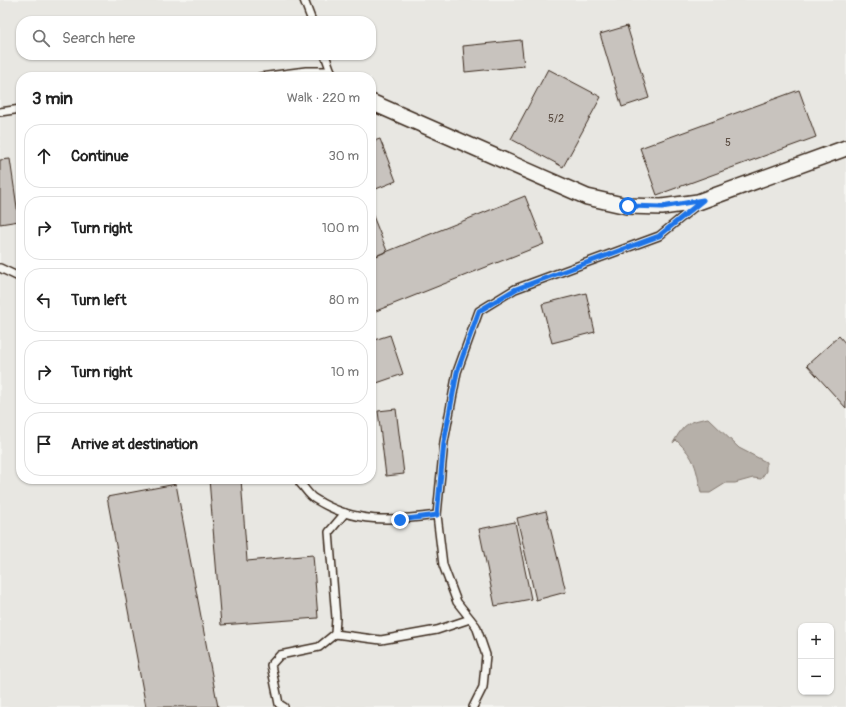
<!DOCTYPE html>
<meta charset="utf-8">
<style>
:root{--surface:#fff;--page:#f6f6f6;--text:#222;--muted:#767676;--line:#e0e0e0}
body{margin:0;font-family:Pangolin,sans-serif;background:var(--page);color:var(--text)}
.controls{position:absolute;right:12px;bottom:12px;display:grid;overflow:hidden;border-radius:8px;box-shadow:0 1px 3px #0004}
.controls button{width:36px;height:36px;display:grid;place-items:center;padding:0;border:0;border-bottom:1px solid var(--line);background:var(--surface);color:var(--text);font:20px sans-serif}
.stop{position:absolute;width:12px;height:12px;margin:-9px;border:3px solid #1a73e8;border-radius:50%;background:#fff}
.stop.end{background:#1a73e8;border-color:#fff;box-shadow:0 1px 4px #0008}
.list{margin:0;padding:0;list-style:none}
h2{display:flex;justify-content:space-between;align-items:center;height:52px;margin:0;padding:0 16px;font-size:17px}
h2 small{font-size:13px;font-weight:400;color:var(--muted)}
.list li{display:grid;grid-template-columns:26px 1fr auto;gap:12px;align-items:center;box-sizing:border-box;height:64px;margin:0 8px 8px;padding:0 8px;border:1px solid var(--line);border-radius:16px}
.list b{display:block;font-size:15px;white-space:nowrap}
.list em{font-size:13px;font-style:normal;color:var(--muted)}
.icon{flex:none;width:22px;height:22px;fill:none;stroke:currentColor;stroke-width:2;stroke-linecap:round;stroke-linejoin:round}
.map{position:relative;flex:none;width:846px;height:707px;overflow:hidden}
.search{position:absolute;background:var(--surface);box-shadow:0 1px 3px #0004;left:16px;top:16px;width:360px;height:44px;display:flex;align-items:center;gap:10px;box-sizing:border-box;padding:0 14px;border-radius:16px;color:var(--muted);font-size:15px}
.panel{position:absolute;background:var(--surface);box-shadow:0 1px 3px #0004;left:16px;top:72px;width:360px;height:412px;border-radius:16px}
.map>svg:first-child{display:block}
.built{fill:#e8e7e2;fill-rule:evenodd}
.water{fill:#b6b0a9;stroke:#857a71}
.building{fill:#c8c3be;stroke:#3b2a1e}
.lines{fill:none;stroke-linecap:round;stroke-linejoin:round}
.service-casing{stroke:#3b2a1e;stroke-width:10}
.minor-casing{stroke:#3b2a1e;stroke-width:18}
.service{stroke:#f6f6f2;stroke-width:7}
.minor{stroke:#f6f6f2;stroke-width:15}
.route{stroke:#1a73e8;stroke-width:5}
.labels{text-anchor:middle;stroke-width:4;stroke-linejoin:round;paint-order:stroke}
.number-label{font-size:11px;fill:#5e5046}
</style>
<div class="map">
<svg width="846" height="707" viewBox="0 0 846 707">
<rect width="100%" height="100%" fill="#f6f6f2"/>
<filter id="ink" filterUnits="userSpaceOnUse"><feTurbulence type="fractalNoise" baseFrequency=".025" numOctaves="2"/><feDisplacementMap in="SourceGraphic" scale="8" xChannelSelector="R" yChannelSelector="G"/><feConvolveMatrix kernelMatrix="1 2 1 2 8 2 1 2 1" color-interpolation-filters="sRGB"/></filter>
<g filter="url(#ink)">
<path class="built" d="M0 0H846V707H0ZM21 21H371V55H21ZM21 77H371V479H21ZM801 626H831V692H801Z"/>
<path class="water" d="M708 418 739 448 766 462V471L761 479 753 478 735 483H726L710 493H701C696 467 696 459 676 440L673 443C684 424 687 422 708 418Z"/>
<g class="building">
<polygon points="627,26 649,98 622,107 600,34"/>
<polygon points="521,40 524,66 465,72 463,46"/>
<polygon points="548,69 601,97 563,167 511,139"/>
<polygon points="799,90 816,137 657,195 640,148"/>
<polygon points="380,139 396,181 371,191 371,142"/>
<polygon points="10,159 19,221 0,224 0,160"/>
<polygon points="525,196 544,244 371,313 371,258"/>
<polygon points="371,211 387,251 371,258"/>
<polygon points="586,293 595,332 552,343 542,304"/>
<polygon points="390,335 403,374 371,385 371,341"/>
<polygon points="839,336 846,344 846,408 807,365"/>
<polygon points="396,409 404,474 386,476 378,411"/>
<polygon points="209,479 241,479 247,561 313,555 318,618 221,625"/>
<polygon points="176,484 218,707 146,707 107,497"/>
<polygon points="546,511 566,592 536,600 517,518"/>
<polygon points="515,522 531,599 495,606 479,529"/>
</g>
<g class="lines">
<defs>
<g id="service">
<polyline points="304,0 312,21"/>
<polyline points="325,55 333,77"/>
<polyline points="260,77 306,71 331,71"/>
<polyline points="0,112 21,109"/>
<polyline points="0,268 21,278"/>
<path d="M300 483C305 488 309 496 315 499 354 524 393 521 437 515"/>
<polyline points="335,634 381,640 437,630 470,619"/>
<polyline points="284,707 279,704 271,665 280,655 319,647 335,634 336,618 329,532 345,513"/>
<polyline points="473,707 483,687 486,655 476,626 457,602 443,565 437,515 444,442 457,372 479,311 515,289 659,236 697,205"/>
</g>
<polyline id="minor" points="371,102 587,197 627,206 662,207 698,202 846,148"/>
</defs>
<use href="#service" class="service-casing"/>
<use href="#minor" class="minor-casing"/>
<use href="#service" class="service"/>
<use href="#minor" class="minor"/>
</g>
</g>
<g class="lines" filter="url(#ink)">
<polyline class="route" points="400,520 437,515 444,442 457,372 479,311 516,289 659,236 703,200 662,207 628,206"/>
</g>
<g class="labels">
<g class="number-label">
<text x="556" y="122">5/2</text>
<text x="728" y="146">5</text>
</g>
</g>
</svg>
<div class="controls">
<button>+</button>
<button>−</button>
</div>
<div class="stop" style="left:628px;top:206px"></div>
<div class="stop end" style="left:400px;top:520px"></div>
<div class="search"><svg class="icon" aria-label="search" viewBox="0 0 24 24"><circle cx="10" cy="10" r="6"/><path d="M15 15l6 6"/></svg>Search here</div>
<section class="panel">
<h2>3 min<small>Walk · 220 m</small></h2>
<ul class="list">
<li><svg class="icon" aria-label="ahead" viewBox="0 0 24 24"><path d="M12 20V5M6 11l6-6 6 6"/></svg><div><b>Continue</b></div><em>30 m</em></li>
<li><svg class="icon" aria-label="right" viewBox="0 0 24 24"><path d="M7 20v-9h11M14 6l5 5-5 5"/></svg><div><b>Turn right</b></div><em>100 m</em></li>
<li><svg class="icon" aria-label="left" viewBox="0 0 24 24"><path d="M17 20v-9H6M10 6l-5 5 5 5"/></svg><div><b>Turn left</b></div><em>80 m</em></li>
<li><svg class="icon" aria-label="right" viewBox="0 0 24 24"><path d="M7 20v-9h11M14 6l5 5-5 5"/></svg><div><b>Turn right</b></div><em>10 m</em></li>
<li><svg class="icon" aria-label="arrive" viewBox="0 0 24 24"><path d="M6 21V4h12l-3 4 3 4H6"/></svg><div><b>Arrive at destination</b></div></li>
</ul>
</section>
</div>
